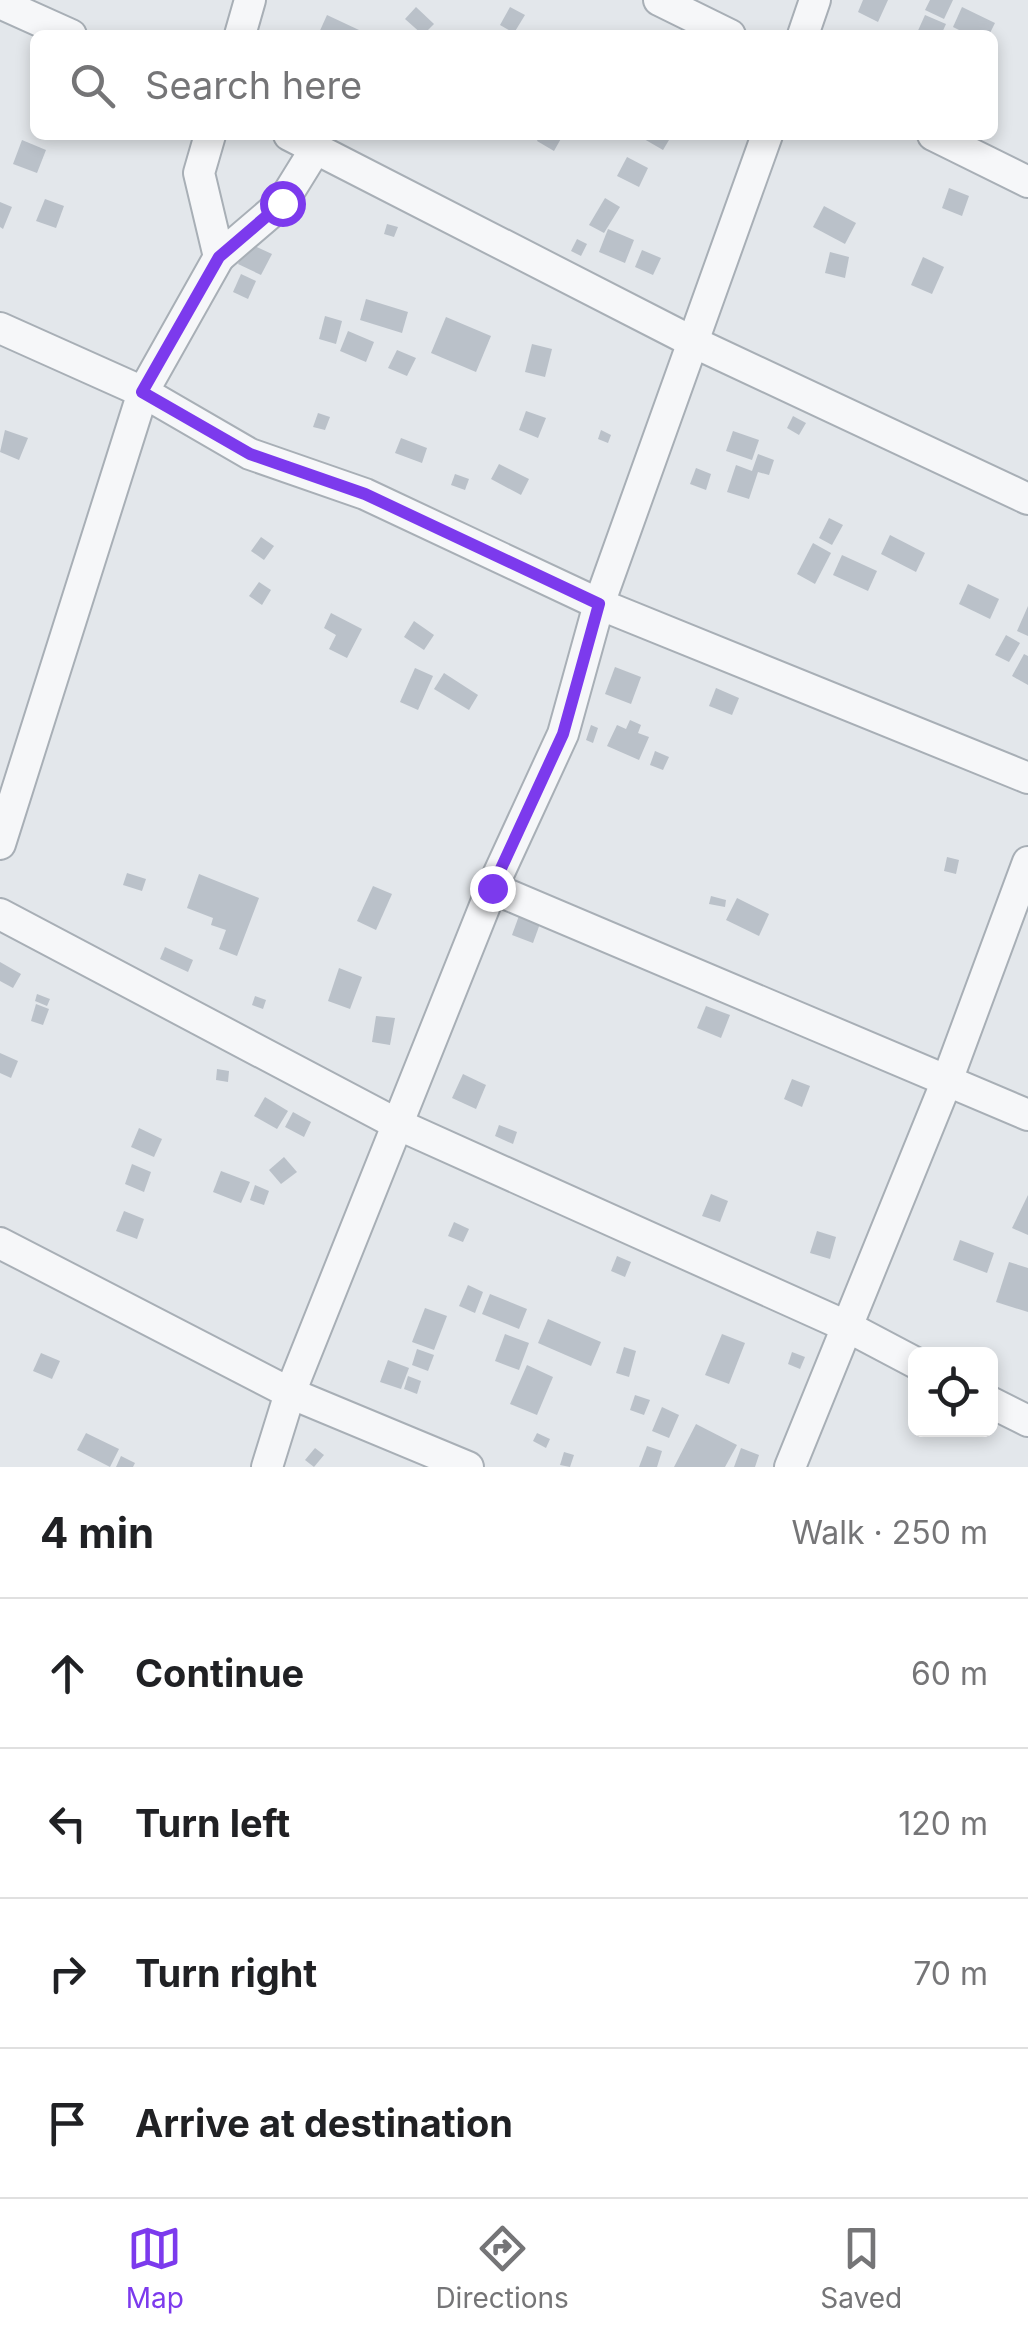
<!DOCTYPE html>
<meta charset="utf-8">
<style>
:root{--surface:#fff;--page:#f6f6f6;--text:#202124;--muted:#757577;--line:#e0e0e0;--accent:#7c3aed}
body{margin:0;font-family:Inter,sans-serif;background:var(--page);color:var(--text)}
.controls{position:absolute;right:30px;bottom:30px;display:grid;overflow:hidden;border-radius:15px;box-shadow:0 5px 15px #0003}
.controls button{width:90px;height:90px;display:grid;place-items:center;padding:0;border:0;border-bottom:2px solid var(--line);background:var(--surface);color:var(--text);font:50px sans-serif}
.stop{position:absolute;width:30px;height:30px;margin:-22px;border:8px solid #7c3aed;border-radius:50%;background:#fff}
.stop.end{background:#7c3aed;border-color:#fff;box-shadow:0 2px 10px #0008}
.list{margin:0;padding:0;list-style:none}
h2{display:flex;justify-content:space-between;align-items:center;height:130px;margin:0;padding:0 40px;font-size:42px}
h2 small{font-size:32px;font-weight:400;color:var(--muted)}
.list li{display:grid;grid-template-columns:65px 1fr auto;gap:30px;align-items:center;box-sizing:border-box;height:150px;padding:0 40px;border-top:2px solid var(--line)}
.list b{display:block;font-size:38px;white-space:nowrap}
.list em{font-size:32px;font-style:normal;color:var(--muted)}
.icon{flex:none;width:55px;height:55px;fill:none;stroke:currentColor;stroke-width:2;stroke-linecap:round;stroke-linejoin:round}
.map{position:relative;flex:none;width:1028px;height:1467px;overflow:hidden}
.search{position:absolute;background:var(--surface);box-shadow:0 5px 15px #0003;left:30px;right:30px;top:30px;height:110px;display:flex;align-items:center;gap:25px;box-sizing:border-box;padding:0 35px;border-radius:15px;color:var(--muted);font-size:38px}
.sheet{height:730px;background:var(--surface)}
nav{display:flex;justify-content:space-around;align-items:center;box-sizing:border-box;height:140px;border-top:2px solid var(--line);background:var(--surface);font-size:28px;color:var(--muted)}
nav a{display:grid;justify-items:center;gap:5px}
nav .on{color:var(--accent)}
.map>svg:first-child{display:block}
.building{fill:#bac1c9}
.lines{fill:none;stroke-linecap:round;stroke-linejoin:round}
.minor-casing{stroke:#a8afb6;stroke-width:34}
.minor{stroke:#f6f7f9;stroke-width:30}
.route{stroke:#7c3aed;stroke-width:12}
</style>
<div class="map">
<svg width="1028" height="1467" viewBox="0 0 1028 1467">
<rect width="100%" height="100%" fill="#e3e7eb"/>
<g class="building">
<polygon points="863,0 888,0 878,22 858,12"/>
<polygon points="930,0 953,0 944,19 925,10"/>
<polygon points="416,7 434,24 423,35 405,19"/>
<polygon points="510,7 525,15 514,33 500,25"/>
<polygon points="962,7 995,23 989,35 969,35 953,27"/>
<polygon points="327,15 359,30 356,35 318,35"/>
<polygon points="925,15 946,24 941,35 916,35"/>
<polygon points="540,135 563,135 554,151 537,141"/>
<polygon points="647,135 672,135 663,150 644,139"/>
<polygon points="22,140 46,150 37,173 13,164"/>
<polygon points="627,157 648,168 639,187 617,176"/>
<polygon points="949,188 969,196 962,216 942,208"/>
<polygon points="605,198 620,207 604,233 589,225"/>
<polygon points="45,199 64,206 56,228 36,221"/>
<polygon points="0,202 12,207 3,229 0,227"/>
<polygon points="824,206 856,223 845,244 813,227"/>
<polygon points="387,224 398,227 394,237 384,234"/>
<polygon points="608,229 634,240 625,263 599,252"/>
<polygon points="577,239 587,244 581,256 571,251"/>
<polygon points="248,243 272,254 261,275 238,264"/>
<polygon points="642,250 661,258 653,275 635,267"/>
<polygon points="830,252 849,257 845,278 825,273"/>
<polygon points="923,257 944,267 932,294 911,285"/>
<polygon points="241,274 256,281 248,299 233,292"/>
<polygon points="366,299 408,312 402,333 360,320"/>
<polygon points="325,316 342,321 336,344 319,339"/>
<polygon points="446,317 491,336 476,372 431,353"/>
<polygon points="348,331 374,342 366,362 340,351"/>
<polygon points="532,344 552,349 545,377 525,372"/>
<polygon points="397,350 416,358 407,376 388,368"/>
<polygon points="526,411 546,418 538,438 519,430"/>
<polygon points="318,413 330,417 325,430 313,427"/>
<polygon points="793,416 806,423 799,435 787,428"/>
<polygon points="5,430 28,438 19,460 0,452"/>
<polygon points="601,430 611,435 608,443 598,439"/>
<polygon points="733,431 759,440 752,460 726,451"/>
<polygon points="401,438 427,448 422,463 395,453"/>
<polygon points="758,454 774,460 769,475 758,472 749,499 727,492 736,465 752,471"/>
<polygon points="499,464 529,479 521,495 491,479"/>
<polygon points="696,468 711,474 706,490 690,484"/>
<polygon points="455,474 469,479 465,490 451,485"/>
<polygon points="829,518 843,525 832,545 819,538"/>
<polygon points="890,535 925,553 916,572 881,554"/>
<polygon points="261,537 274,546 264,560 251,551"/>
<polygon points="813,543 831,553 815,584 797,574"/>
<polygon points="842,555 877,571 868,591 833,575"/>
<polygon points="259,582 271,590 262,605 249,596"/>
<polygon points="968,584 999,599 990,619 959,604"/>
<polygon points="1028,606 1028,636 1017,631"/>
<polygon points="331,613 362,629 347,658 329,649 336,635 324,628"/>
<polygon points="414,621 434,635 424,650 404,637"/>
<polygon points="1006,635 1020,643 1009,662 995,655"/>
<polygon points="1024,654 1028,656 1028,685 1012,676"/>
<polygon points="615,667 641,677 631,704 605,694"/>
<polygon points="415,668 433,676 418,710 400,702"/>
<polygon points="444,673 478,695 469,710 434,689"/>
<polygon points="716,688 739,698 732,715 709,706"/>
<polygon points="630,720 641,725 638,733 649,737 639,760 607,746 617,725 626,729"/>
<polygon points="591,725 598,728 593,743 586,740"/>
<polygon points="655,751 669,757 663,770 650,765"/>
<polygon points="947,857 959,860 956,874 944,871"/>
<polygon points="127,873 146,879 142,891 123,885"/>
<polygon points="199,874 259,898 237,956 219,949 226,930 211,925 213,918 187,908"/>
<polygon points="373,886 392,894 376,930 357,921"/>
<polygon points="711,896 726,900 725,907 709,904"/>
<polygon points="737,898 769,914 759,936 726,920"/>
<polygon points="520,913 541,921 533,943 512,935"/>
<polygon points="165,947 193,960 188,972 160,959"/>
<polygon points="0,962 21,974 13,988 0,981"/>
<polygon points="339,968 362,977 350,1009 328,1001"/>
<polygon points="37,994 50,999 47,1006 35,1001"/>
<polygon points="255,996 266,1000 263,1009 252,1005"/>
<polygon points="36,1004 49,1009 43,1025 31,1021"/>
<polygon points="706,1006 730,1015 721,1038 697,1028"/>
<polygon points="376,1016 395,1018 390,1045 372,1042"/>
<polygon points="0,1053 18,1061 11,1078 0,1073"/>
<polygon points="217,1069 229,1071 228,1082 216,1080"/>
<polygon points="463,1074 486,1085 476,1109 452,1098"/>
<polygon points="792,1079 810,1086 802,1107 784,1099"/>
<polygon points="265,1097 288,1111 277,1129 254,1116"/>
<polygon points="293,1112 311,1122 304,1137 285,1127"/>
<polygon points="499,1125 517,1132 513,1144 495,1136"/>
<polygon points="139,1128 162,1139 154,1157 131,1147"/>
<polygon points="284,1157 297,1172 281,1184 269,1170"/>
<polygon points="132,1164 151,1172 144,1192 125,1184"/>
<polygon points="221,1171 250,1182 241,1203 213,1192"/>
<polygon points="255,1185 269,1191 264,1205 250,1200"/>
<polygon points="711,1194 728,1201 720,1222 702,1216"/>
<polygon points="1028,1195 1028,1235 1012,1228"/>
<polygon points="124,1211 144,1219 137,1239 116,1231"/>
<polygon points="454,1222 469,1229 463,1242 448,1236"/>
<polygon points="817,1231 836,1237 830,1259 810,1253"/>
<polygon points="960,1240 994,1253 987,1273 953,1260"/>
<polygon points="617,1256 631,1262 625,1277 611,1271"/>
<polygon points="1009,1262 1028,1268 1028,1312 996,1302"/>
<polygon points="468,1285 483,1292 475,1313 459,1306"/>
<polygon points="490,1294 527,1309 519,1329 482,1314"/>
<polygon points="425,1308 447,1316 434,1350 412,1342"/>
<polygon points="548,1319 601,1342 591,1366 538,1343"/>
<polygon points="505,1334 529,1343 519,1370 495,1361"/>
<polygon points="722,1334 745,1343 729,1384 705,1375"/>
<polygon points="624,1347 636,1351 629,1377 616,1373"/>
<polygon points="417,1349 434,1355 428,1371 412,1365"/>
<polygon points="792,1352 805,1357 800,1369 788,1364"/>
<polygon points="41,1353 60,1361 52,1379 33,1371"/>
<polygon points="388,1360 409,1368 401,1389 380,1382"/>
<polygon points="527,1365 553,1377 537,1415 510,1404"/>
<polygon points="408,1376 421,1381 417,1394 404,1389"/>
<polygon points="635,1395 650,1400 644,1415 630,1410"/>
<polygon points="662,1407 679,1415 669,1438 652,1431"/>
<polygon points="696,1424 737,1445 725,1467 674,1467"/>
<polygon points="86,1433 119,1449 110,1467 77,1450"/>
<polygon points="537,1433 550,1439 546,1448 533,1441"/>
<polygon points="647,1446 662,1451 657,1467 639,1467"/>
<polygon points="315,1448 324,1455 314,1467 305,1460"/>
<polygon points="741,1448 759,1455 755,1467 734,1467"/>
<polygon points="564,1452 574,1455 570,1467 560,1465"/>
<polygon points="121,1456 135,1463 133,1467 116,1467"/>
</g>
<g class="lines">
<defs>
<g id="minor">
<polyline points="659,0 730,35"/>
<polyline points="0,3 71,35"/>
<polyline points="240,35 250,0"/>
<polyline points="803,35 815,0"/>
<polyline points="289,135 691,341 1028,499"/>
<polyline points="933,135 1028,182"/>
<polyline points="219,257 282,203 316,148"/>
<polyline points="0,328 143,392 250,454 365,494 599,604 1028,778"/>
<polyline points="0,844 143,392 219,257 199,173 210,135"/>
<polyline points="492,888 1028,1115"/>
<polyline points="0,914 397,1124 846,1326 916,1363"/>
<polyline points="0,1243 290,1393 468,1467"/>
<polyline points="990,1402 1028,1421"/>
<polyline points="267,1467 290,1393 492,888 563,734 599,604 767,135"/>
<polyline points="790,1467 948,1078 1028,862"/>
</g>
</defs>
<use href="#minor" class="minor-casing"/>
<use href="#minor" class="minor"/>
</g>
<g class="lines">
<polyline class="route" points="282,203 219,257 142,392 250,454 365,494 599,604 563,734 492,888"/>
</g>
</svg>
<div class="controls">
<button><svg class="icon" aria-label="locate" viewBox="0 0 24 24"><circle cx="12" cy="12" r="6"/><path d="M12 2v4M12 18v4M2 12h4M18 12h4"/></svg></button>
</div>
<div class="stop" style="left:282px;top:203px"></div>
<div class="stop end" style="left:492px;top:888px"></div>
<div class="search"><svg class="icon" aria-label="search" viewBox="0 0 24 24"><circle cx="10" cy="10" r="6"/><path d="M15 15l6 6"/></svg>Search here</div>
</div>
<section class="sheet">
<h2>4 min<small>Walk · 250 m</small></h2>
<ul class="list">
<li><svg class="icon" aria-label="ahead" viewBox="0 0 24 24"><path d="M12 20V5M6 11l6-6 6 6"/></svg><div><b>Continue</b></div><em>60 m</em></li>
<li><svg class="icon" aria-label="left" viewBox="0 0 24 24"><path d="M17 20v-9H6M10 6l-5 5 5 5"/></svg><div><b>Turn left</b></div><em>120 m</em></li>
<li><svg class="icon" aria-label="right" viewBox="0 0 24 24"><path d="M7 20v-9h11M14 6l5 5-5 5"/></svg><div><b>Turn right</b></div><em>70 m</em></li>
<li><svg class="icon" aria-label="arrive" viewBox="0 0 24 24"><path d="M6 21V4h12l-3 4 3 4H6"/></svg><div><b>Arrive at destination</b></div></li>
</ul>
</section>
<nav>
<a class="on"><svg class="icon" aria-label="map" viewBox="0 0 24 24"><path d="M3 6l6-2 6 2 6-2v14l-6 2-6-2-6 2zM9 4v14M15 6v14"/></svg>Map</a>
<a><svg class="icon" aria-label="directions" viewBox="0 0 24 24"><path d="M12 3l9 9-9 9-9-9zM9 14v-3h6M13 9l2 2-2 2"/></svg>Directions</a>
<a><svg class="icon" aria-label="saved" viewBox="0 0 24 24"><path d="M7 4h10v16l-5-4-5 4z"/></svg>Saved</a>
</nav>
